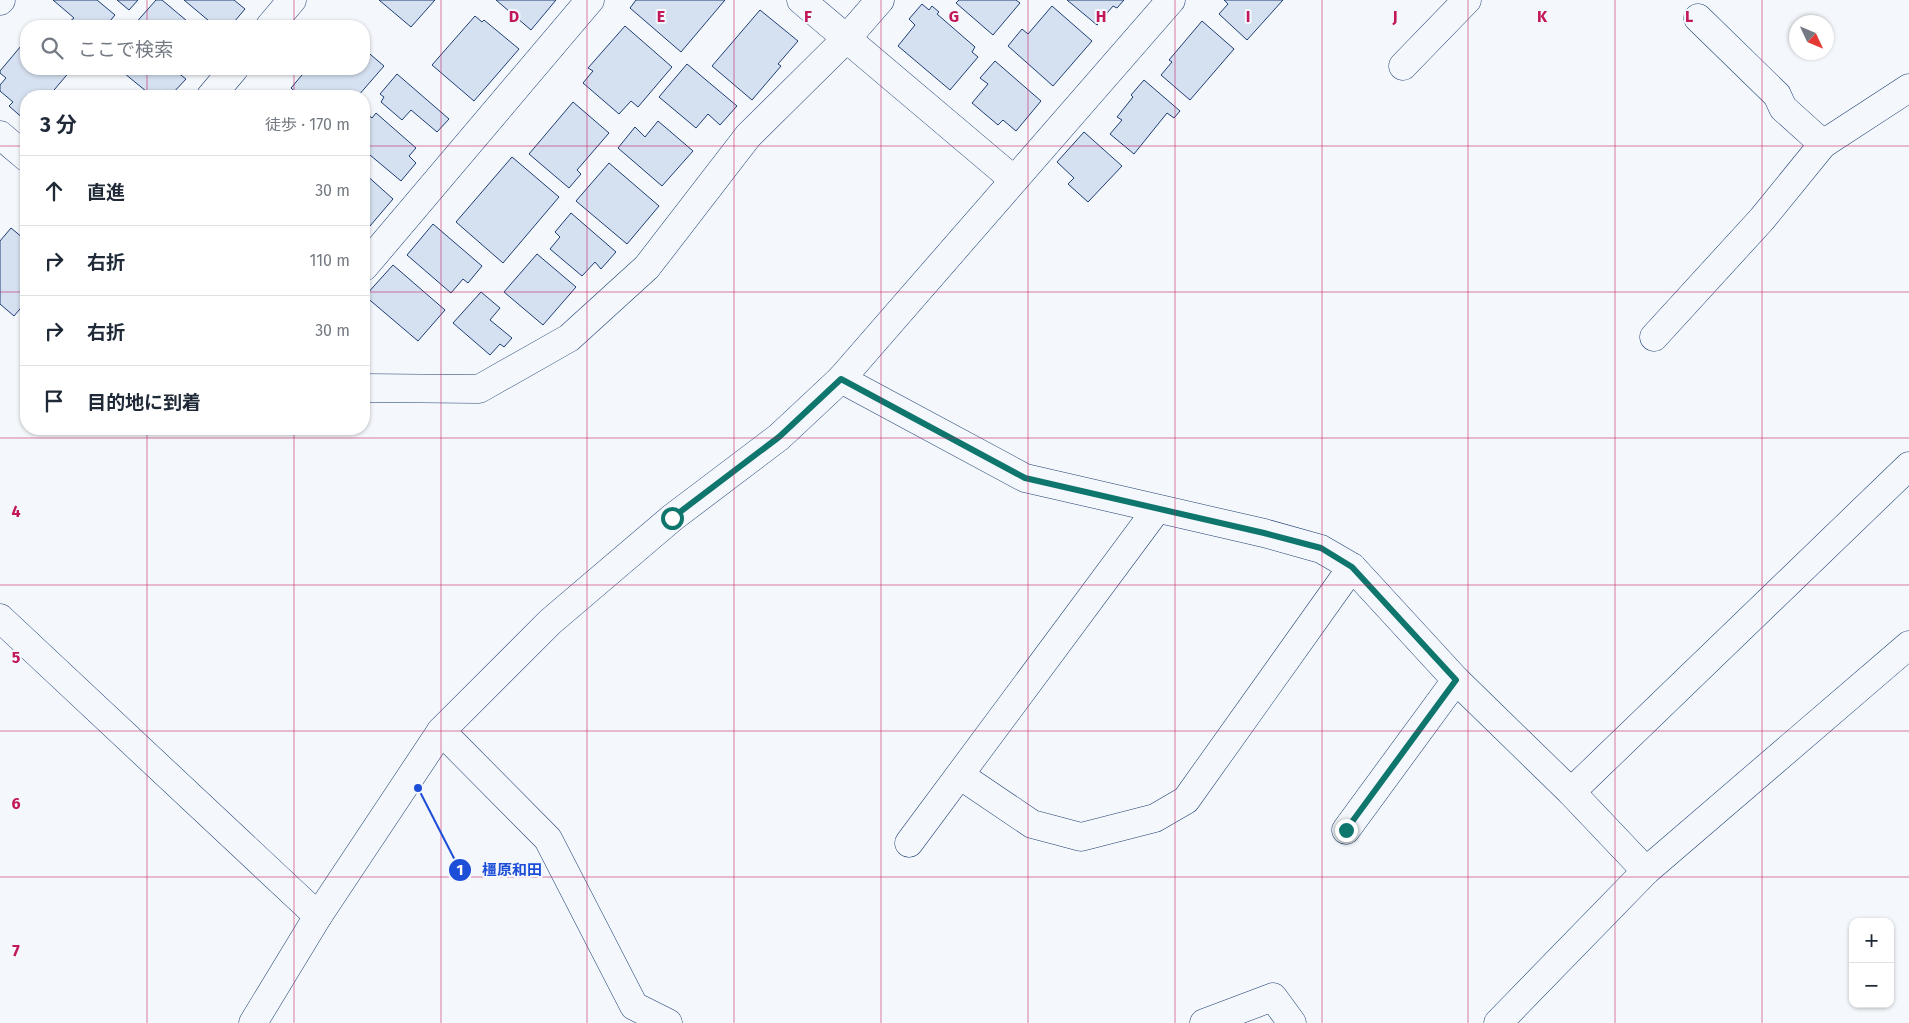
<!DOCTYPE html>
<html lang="ja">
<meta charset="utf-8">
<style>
:root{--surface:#fff;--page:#f6f6f7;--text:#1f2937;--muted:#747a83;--line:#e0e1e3}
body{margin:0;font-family:"Fira Sans","Noto Sans JP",sans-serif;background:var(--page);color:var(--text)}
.controls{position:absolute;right:15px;bottom:15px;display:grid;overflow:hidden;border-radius:10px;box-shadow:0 1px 4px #0004}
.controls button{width:45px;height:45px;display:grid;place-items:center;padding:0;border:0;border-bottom:1px solid var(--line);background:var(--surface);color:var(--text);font:25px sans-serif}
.compass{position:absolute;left:1789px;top:15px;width:45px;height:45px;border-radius:50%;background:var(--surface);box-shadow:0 1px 4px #0004;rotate:134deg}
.stop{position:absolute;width:15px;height:15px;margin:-11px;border:4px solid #0f766e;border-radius:50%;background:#fff}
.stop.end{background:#0f766e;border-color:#fff;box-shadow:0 1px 5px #0008}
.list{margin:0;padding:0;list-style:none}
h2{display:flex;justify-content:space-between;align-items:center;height:65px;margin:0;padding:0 20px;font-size:21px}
h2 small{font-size:16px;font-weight:400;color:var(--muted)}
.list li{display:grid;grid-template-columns:32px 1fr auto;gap:15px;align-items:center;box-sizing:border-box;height:70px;padding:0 20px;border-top:1px solid var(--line)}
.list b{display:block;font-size:19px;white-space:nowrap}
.list em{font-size:16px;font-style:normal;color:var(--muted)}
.icon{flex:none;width:28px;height:28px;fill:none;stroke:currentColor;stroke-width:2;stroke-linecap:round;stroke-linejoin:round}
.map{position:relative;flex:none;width:1909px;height:1023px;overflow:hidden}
.search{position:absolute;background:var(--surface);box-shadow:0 1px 4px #0004;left:20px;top:20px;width:350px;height:55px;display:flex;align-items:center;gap:12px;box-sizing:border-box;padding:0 18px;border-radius:20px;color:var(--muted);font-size:19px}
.panel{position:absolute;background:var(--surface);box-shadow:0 1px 4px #0004;left:20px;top:90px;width:350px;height:345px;border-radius:20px}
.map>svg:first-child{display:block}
.building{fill:#d5e0f0;stroke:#1d3f73}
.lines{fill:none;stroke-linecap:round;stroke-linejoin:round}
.minor-casing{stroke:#1d3f73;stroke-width:29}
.minor{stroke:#f4f7fb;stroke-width:28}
.route{stroke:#0f766e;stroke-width:6}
.grid{fill:none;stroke:#c2185b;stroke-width:1;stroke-opacity:0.55}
.grid-label{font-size:16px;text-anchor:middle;font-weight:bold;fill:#c2185b;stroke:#f4f7fb;stroke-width:4;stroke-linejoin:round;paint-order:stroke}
.leader{fill:none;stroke:#1d4ed8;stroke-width:2}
.callout-dot{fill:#1d4ed8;stroke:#f4f7fb;stroke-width:2}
.mark-label{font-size:15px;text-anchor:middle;font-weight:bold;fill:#fff}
.callout-label{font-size:15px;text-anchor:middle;font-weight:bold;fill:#1d4ed8;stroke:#f4f7fb;stroke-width:4;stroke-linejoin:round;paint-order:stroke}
</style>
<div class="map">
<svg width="1909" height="1023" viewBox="0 0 1909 1023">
<rect width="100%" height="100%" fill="#f4f7fb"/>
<g class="building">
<polygon points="53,0 97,0 115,15 106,26 72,26 68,23 74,18"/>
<polygon points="117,0 138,0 129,10"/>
<polygon points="156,0 162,0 193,26 133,26"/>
<polygon points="184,0 234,0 245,9 234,22 240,26 215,26"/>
<polygon points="379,0 435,0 411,27"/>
<polygon points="496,0 556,0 531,30"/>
<polygon points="636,0 725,0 681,52 630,8"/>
<polygon points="959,0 1016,0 1020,3 993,35 956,3"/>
<polygon points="1067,0 1124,0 1117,8 1113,6 1097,25"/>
<polygon points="1224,0 1283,0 1247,40 1219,14 1228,4"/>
<polygon points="922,4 929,10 932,6 939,12 937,14 975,47 972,52 978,57 950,90 898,46 915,25 909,19"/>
<polygon points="1052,6 1092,41 1053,86 1008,46 1022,29 1028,34"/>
<polygon points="760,10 798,41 778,64 781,66 752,100 712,66"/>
<polygon points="475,16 482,22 484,20 519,49 474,101 432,65"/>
<polygon points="1202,21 1234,49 1190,100 1161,75 1172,62 1169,60"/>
<polygon points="625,26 672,67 638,107 631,101 619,114 583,83 593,71 588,68"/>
<polygon points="26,40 26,69 71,70 49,96 26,96 26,121 9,106 13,102 0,91 0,85 6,78 0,73 0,71"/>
<polygon points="364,49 384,66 358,96 296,96 298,94 291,88 307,69 364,69"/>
<polygon points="995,61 1041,101 1016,131 1003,120 998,125 972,103 988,84 980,78"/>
<polygon points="687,64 737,106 720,125 708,114 696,128 659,97"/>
<polygon points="119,69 173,69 186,79 172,94 167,90 161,96 152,96"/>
<polygon points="397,74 449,119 437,132 411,110 402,120 381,102 384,97 380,94"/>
<polygon points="1144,80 1180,111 1174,118 1167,113 1134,154 1110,134 1122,120 1117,117 1133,97 1131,95"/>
<polygon points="573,102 609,133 577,170 581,174 569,188 529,154"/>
<polygon points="376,113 416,148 409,156 416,163 401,181 364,150 364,118 367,114 372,118"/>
<polygon points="658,121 693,151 662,186 618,148 635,127 645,137"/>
<polygon points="1084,132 1122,166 1088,202 1068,184 1074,178 1057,162"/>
<polygon points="512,157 559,197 503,263 456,222"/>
<polygon points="609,163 659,206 627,244 576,201"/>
<polygon points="364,173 393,199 364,233"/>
<polygon points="571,213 616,252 601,269 595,262 582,276 550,249 560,237 555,232"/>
<polygon points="433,224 482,266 468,283 463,279 451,293 407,255"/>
<polygon points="11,228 23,238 26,234 26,305 25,303 14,316 0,304 0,241"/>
<polygon points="537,254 576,287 543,325 504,292"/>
<polygon points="393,265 445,310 418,341 365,296"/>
<polygon points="481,292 500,308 490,320 512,338 504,347 500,344 490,355 453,323"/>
</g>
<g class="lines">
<defs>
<g id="minor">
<polyline points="801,0 1014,180"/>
<polyline points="0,1 1,0"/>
<polyline points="1698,18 1777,95 1783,108 1823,144"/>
<polyline points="270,26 292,0"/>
<polyline points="1403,66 1467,0"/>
<polyline points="211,96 234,69"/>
<polyline points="0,135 26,157"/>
<polyline points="364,267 590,0"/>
<polyline points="1654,337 1762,219 1823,144 1909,88"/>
<polyline points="841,379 1025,478 1264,533 1321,549 1352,567 1456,680 1571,792 1646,871"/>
<polyline points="364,388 479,389 569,338 647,267 748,136 847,38 880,0"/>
<polyline points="0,618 318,916"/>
<polyline points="441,731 548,839 634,1006 668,1023"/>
<polyline points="961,776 1032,824 1081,837 1155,818 1186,800 1352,567"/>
<polyline points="1571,792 1909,466"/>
<polyline points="1346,830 1456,680"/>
<polyline points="909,843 1157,509"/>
<polyline points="253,1023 318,916 441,731 550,622 672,518 779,437 841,379 1171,0"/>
<polyline points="1204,1023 1273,997 1292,1023"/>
<polyline points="1498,1023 1646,871 1909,645"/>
</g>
</defs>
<use href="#minor" class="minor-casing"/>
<use href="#minor" class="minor"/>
</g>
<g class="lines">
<polyline class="route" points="672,518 779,437 841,379 1025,478 1264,533 1321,548 1352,567 1456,680 1346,830"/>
</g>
<path class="grid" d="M147 0V26M294 0V26M441 0V1023M587 0V1023M734 0V1023M881 0V1023M1028 0V1023M1175 0V1023M1322 0V1023M1468 0V1023M1615 0V1023M1762 0V1023M147 69V96M294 69V96M0 146H26M364 146H1909M0 292H26M364 292H1909M147 429V1023M294 429V1023M0 438H1909M0 585H1909M0 731H1909M0 877H1909"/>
<g class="grid-label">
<text x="514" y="22">D</text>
<text x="661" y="22">E</text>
<text x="808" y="22">F</text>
<text x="954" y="22">G</text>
<text x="1101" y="22">H</text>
<text x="1248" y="22">I</text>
<text x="1395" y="22">J</text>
<text x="1542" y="22">K</text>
<text x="1689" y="22">L</text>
<text x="16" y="517">4</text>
<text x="16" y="663">5</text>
<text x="16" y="809">6</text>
<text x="16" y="956">7</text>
</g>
<path class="leader" d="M418 788L460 870"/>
<g class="callout-dot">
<circle cx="418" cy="788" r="5"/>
<circle cx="460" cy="870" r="12"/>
</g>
<g class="mark-label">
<text x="460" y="875">1</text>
</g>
<g class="callout-label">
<text x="512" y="875">橿原和田</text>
</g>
</svg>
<div class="controls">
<button>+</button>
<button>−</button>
</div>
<svg class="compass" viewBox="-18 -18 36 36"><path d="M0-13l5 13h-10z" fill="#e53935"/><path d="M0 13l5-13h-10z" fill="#747a83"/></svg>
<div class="stop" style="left:672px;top:518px"></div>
<div class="stop end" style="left:1346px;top:830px"></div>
<div class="search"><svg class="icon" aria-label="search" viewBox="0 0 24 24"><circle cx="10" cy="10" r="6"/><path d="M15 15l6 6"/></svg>ここで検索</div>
<section class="panel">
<h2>3 分<small>徒歩 · 170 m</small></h2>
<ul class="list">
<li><svg class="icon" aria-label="ahead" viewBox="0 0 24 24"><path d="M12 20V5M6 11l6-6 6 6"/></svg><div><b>直進</b></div><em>30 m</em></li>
<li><svg class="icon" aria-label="right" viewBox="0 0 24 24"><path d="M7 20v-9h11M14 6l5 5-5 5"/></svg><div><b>右折</b></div><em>110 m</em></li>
<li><svg class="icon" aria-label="right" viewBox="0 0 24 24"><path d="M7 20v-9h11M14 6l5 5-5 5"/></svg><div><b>右折</b></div><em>30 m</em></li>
<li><svg class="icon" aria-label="arrive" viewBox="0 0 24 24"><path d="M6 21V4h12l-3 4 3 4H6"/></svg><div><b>目的地に到着</b></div></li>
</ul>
</section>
</div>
